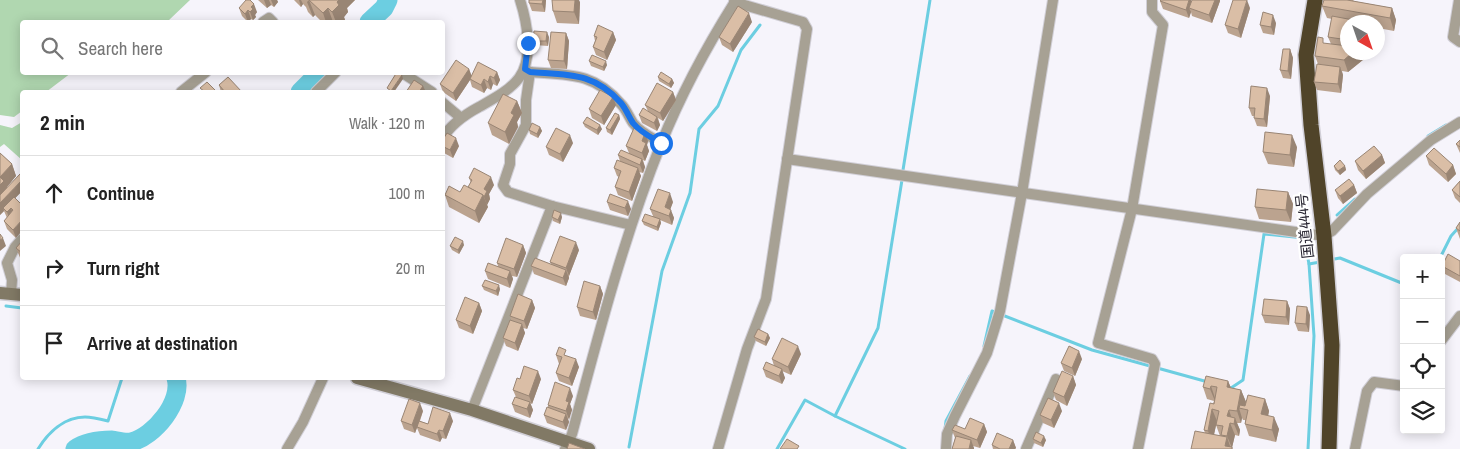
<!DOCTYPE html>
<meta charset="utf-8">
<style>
:root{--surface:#fff;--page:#f2f2f2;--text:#222;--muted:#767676;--line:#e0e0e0}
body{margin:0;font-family:"Archivo Narrow","Noto Sans JP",sans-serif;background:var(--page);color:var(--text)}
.controls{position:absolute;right:15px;bottom:15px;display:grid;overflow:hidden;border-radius:5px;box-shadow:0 2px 12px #0003}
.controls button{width:45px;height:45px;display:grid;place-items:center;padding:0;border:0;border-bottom:1px solid var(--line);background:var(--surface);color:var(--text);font:25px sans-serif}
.compass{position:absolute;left:1340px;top:15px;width:45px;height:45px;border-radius:50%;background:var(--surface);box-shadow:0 2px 12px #0003;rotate:140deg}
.stop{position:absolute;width:15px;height:15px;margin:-11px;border:4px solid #1a73e8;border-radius:50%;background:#fff}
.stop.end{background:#1a73e8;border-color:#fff;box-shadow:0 1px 5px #0008}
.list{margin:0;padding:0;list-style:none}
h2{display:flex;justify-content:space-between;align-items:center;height:65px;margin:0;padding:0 20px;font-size:21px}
h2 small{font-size:16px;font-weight:400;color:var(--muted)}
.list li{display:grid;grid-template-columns:32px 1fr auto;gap:15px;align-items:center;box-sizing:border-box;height:75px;padding:0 20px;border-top:1px solid var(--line)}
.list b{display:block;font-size:19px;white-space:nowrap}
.list em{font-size:16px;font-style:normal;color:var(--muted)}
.icon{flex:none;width:28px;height:28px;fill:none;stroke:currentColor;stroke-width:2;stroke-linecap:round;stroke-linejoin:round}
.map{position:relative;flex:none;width:1460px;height:449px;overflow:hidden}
.search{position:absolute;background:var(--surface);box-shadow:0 2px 12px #0003;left:20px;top:20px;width:425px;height:55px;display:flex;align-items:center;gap:12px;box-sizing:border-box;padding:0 18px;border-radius:5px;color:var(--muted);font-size:19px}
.panel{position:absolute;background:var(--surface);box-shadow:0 2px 12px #0003;left:20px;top:90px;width:425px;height:290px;border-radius:5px}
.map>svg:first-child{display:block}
.green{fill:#b0d7b0}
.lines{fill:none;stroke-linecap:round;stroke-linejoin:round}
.stream{stroke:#6ccee1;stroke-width:3}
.river{stroke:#6ccee1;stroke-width:19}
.street-casing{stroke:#d1cfd7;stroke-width:12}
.secondary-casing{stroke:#d1cfd7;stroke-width:15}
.highway-casing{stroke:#d1cfd7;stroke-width:18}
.street{stroke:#a7a194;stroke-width:10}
.secondary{stroke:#817965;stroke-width:12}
.highway{stroke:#504429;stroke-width:15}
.wall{fill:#bba38f;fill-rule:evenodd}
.shaded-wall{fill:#998574}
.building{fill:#dabea6;stroke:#998574}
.route{stroke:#1a73e8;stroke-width:6}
.labels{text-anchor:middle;stroke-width:4.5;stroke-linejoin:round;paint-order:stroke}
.street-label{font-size:15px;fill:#2b2834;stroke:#fff}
</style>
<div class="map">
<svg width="1460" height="449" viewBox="0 0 1460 449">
<rect width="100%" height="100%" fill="#f6f4fb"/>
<g class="green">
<polygon points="0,0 190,0 169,20 163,22 22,22 22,72 71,73 46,92 22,92 22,111 14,117 0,115"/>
<polygon points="22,122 22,160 4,144 0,147 0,125 12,128"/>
</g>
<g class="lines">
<g class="stream">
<polyline points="1428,136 1446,125"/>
<polyline points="903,170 930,0"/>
<polyline points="1337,215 1355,199"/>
<polyline points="1440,258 1451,236 1460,226"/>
<polyline points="1329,260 1340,258 1404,284"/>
<polyline points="1309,264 1320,262"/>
<polyline points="6,306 22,308"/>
<polyline points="984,346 992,311 1092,350 1208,382"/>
<polyline points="1229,387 1231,388 1243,380 1264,234 1304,238 1309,264 1314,336 1308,449"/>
<polyline points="835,416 905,449"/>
<polyline points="945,429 946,421 970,376"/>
<polyline points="629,447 662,271 690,193 699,129 718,106 741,50 760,25"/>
<path d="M38 449C48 433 64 417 85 417 92 417 100 419 108 421L122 378"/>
<polyline points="777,449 805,400 835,416 878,328 902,180"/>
</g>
<g class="river">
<polyline points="369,22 384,8 388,0"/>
<polyline points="300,92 320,72"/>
<path d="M75 449C85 442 99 440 112 440 118 441 125 443 131 442 154 437 183 401 176 378"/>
</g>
<defs>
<g id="street">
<polyline points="1459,0 1453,37 1460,42"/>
<polyline points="263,22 269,18 273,22"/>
<polyline points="525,69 530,72 526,100 526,125 510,154 510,164 503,185 508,192 552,206 631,225"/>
<polyline points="401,72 432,92"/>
<path d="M530 72C568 75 594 72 621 104 626 109 629 117 633 123 641 133 651 137 661 143"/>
<polyline points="181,92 206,72"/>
<polyline points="316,92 336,72"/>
<polyline points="442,102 460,117"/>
<path d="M442 139C451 124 464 115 479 107 493 99 509 91 519 78 534 58 527 22 520 0"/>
<polyline points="787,159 1324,236 1332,231 1367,194 1431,140 1460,122"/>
<polyline points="11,294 12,280 7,263 15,247 22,239"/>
<polyline points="1441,341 1460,316"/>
<polyline points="472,410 552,206"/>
<polyline points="287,449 303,422 323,378"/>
<path d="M565 449 572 434C598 336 623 239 661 144 681 94 707 46 736 0"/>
<polyline points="718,449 747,349 766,299 807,29 803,22 734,2"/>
<polyline points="946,449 947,434 955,416 987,353 1000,311 1022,193 1053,0"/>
<polyline points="1026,449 1056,379"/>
<polyline points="1138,449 1155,364 1152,359 1098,343 1132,209 1163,25 1152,12 1152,0"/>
<polyline points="1355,449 1367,391 1374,382 1404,386"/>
</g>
<g id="secondary">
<polyline points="0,293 22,295"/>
<polyline points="357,378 472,410 589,449"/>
</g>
<polyline id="highway" points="1315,0 1306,55 1311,125 1324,236 1332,345 1329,449"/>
</defs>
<use href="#street" class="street-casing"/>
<use href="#secondary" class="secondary-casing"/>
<use href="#highway" class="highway-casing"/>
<use href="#street" class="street"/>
<use href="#secondary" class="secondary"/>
<use href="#highway" class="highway"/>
</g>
<g class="wall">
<polygon points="258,0 277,0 278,2 274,7 271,5 267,8"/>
<polygon points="294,0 355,0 347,8 348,12 344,17 345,20 343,22 322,22 315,15 313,17 308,12 306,7 303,4 301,7"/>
<polygon points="546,0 545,12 532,11 529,3"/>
<polygon points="1192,0 1220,0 1220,1 1212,23 1192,16 1191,12 1189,18 1163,9 1160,1 1192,1"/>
<polygon points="1324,0 1354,0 1353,1 1392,8 1396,20 1394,31 1378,28 1378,22 1348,22 1348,52 1369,55 1348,72 1342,71 1343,75 1341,93 1317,90 1314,82 1318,64 1315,56 1325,44 1331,44 1328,37 1332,19 1327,18 1322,6"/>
<polygon points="580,2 579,24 557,23 553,11"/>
<polygon points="239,8 257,12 255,15 256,17 253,20 251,19 248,22 242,16"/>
<polygon points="1250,8 1241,38 1228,33 1225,25"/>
<polygon points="752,22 733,52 722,45 719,37"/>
<polygon points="1276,23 1274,35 1263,33 1260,25"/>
<polygon points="613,32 616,40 607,60 596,55 593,47 595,41 594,36"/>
<polygon points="566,33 569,41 567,69 551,68 548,60"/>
<polygon points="549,37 548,46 535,45 533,41"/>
<polygon points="1290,49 1293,58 1291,79 1283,78 1280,70"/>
<polygon points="589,61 607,65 604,71 591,66"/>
<polygon points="469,69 471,75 497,72 500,80 497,86 493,84 491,90 487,88 484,93 472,87 470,80 456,101 443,92 440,84"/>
<polygon points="658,77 672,79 674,83 671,88 659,81"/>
<polygon points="219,85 242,92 221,92"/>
<polygon points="673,92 676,100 663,121 658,118 660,125 657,131 642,123 639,115 648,111 645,105"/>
<polygon points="1270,96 1267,127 1257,126 1254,118 1255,116 1252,116 1249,108"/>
<polygon points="613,97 616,105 604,125 592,118 589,109"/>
<polygon points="517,101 522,113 517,122 518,127 509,144 492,135 488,123"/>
<polygon points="619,115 620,119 612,135 607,132 606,128"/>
<polygon points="583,123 602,129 598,135 585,127"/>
<polygon points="540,127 542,131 538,138 530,134 529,130"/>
<polygon points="645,133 648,141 647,145 649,151 645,161 643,160 645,167 643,173 639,172 641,176 632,201 618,195 615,187 619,177 617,176 614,168 620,161 618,155 629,153 626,146"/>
<polygon points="1460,140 1460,153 1456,144"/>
<polygon points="573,143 563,162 549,155 546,147"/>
<polygon points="442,146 459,146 453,158 444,153 442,150"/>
<polygon points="1297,147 1294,167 1268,164 1263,152"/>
<polygon points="0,153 12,164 16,176 7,187 7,188 22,191 15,198 16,238 7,229 4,221 7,218 4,211 0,215"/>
<polygon points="1382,155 1385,163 1366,179 1358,170 1355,161"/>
<polygon points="1426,156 1453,165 1456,174 1448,182 1429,165"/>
<polygon points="1334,166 1345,166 1346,170 1340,175 1335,170"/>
<polygon points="469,178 494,185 489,194 490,199 487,205 488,207 479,223 449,207 445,195 460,192 468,187 471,183"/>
<polygon points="1460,181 1460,203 1455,198 1452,190"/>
<polygon points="1354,185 1357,193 1343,204 1338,198 1335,190"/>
<polygon points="1288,192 1293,204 1291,222 1259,219 1255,207"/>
<polygon points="607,202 631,209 628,216 610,210"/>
<polygon points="673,202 670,209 674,218 672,225 660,220 661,223 658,231 644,225 642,221 653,216 650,209"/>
<polygon points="552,217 562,217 560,224 553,221"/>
<polygon points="1460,222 1460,239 1456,228"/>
<polygon points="22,241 22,262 21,260 16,248"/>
<polygon points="464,245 459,254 452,250 450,246"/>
<polygon points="523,245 526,253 517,277 512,276 513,279 510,288 488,279 485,271 498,266 497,263"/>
<polygon points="579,250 569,276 569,278 566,286 534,274 531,266 551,264 550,262"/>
<polygon points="1460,261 1460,282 1445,274 1442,266"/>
<polygon points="482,286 500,289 498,296 484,290"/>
<polygon points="600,286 603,294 596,320 580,316 577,307"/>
<polygon points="532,300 535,308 527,329 523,328 525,333 518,351 506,346 503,338 511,320 510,316"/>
<polygon points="1287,301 1290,309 1289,325 1265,323 1262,315"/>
<polygon points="479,303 482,311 473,334 459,328 456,320"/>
<polygon points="1310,315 1309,332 1298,331 1295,323"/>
<polygon points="768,334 770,338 766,346 756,341 754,337"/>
<polygon points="801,354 791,375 782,371 785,378 782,384 766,377 763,369 774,366 772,359"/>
<polygon points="556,355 568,356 579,367 572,386 559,381 556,373 559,364"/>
<polygon points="1082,359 1075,376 1064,371 1061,363"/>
<polygon points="1073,376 1076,385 1067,406 1056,400 1053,392"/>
<polygon points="520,379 541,379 532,404 530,403 533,410 530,418 515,412 512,404 516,397 513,390"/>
<path d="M1228 381 1231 388 1241 390 1246 402 1265 399 1269 411 1268 416 1279 429 1276 442 1249 436 1245 424V420H1243L1242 418 1241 423H1237L1240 430 1239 436 1235 435 1232 447 1233 449 1205 433 1204 430 1214 401 1207 399 1203 387ZM1216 425 1220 436 1214 435Z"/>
<polygon points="573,396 570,404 572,410 568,419 569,422 566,430 547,423 544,415 548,407 548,405"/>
<polygon points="423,411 420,421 428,424 453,421 446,439 442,438 440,442 420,435 417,428 415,433 404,429 401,421"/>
<polygon points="1062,411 1054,428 1043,423 1040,415"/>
<polygon points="984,424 987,432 980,448 973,446 974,449 952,449 955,438 952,430 965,429"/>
<polygon points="1033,439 1046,440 1043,447 1034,443"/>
<polygon points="1013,440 1016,448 1015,449 993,449 992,445"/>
</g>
<g class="shaded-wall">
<polygon points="264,0 269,0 271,5 267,8"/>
<polygon points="271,0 277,0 278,2 274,7"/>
<polygon points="299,0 301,0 303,4 301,7"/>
<polygon points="309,0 315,15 313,17 307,2"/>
<polygon points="339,0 355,0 347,8 348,12 344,17 345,20 343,22 336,22 332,12 337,2"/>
<polygon points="543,0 546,0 545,12 542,4"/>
<polygon points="575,0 579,0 580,2 579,24 574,12"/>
<polygon points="1189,0 1191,0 1193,5 1189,8 1191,12 1189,18 1186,10"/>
<polygon points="1215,0 1220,0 1220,1 1212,23 1209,15"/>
<polygon points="1247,0 1250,8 1241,38 1238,29"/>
<polygon points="254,4 257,12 255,15 256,17 253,20 250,12 251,7"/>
<polygon points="328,8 333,22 326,22 323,13"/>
<polygon points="1392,8 1396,20 1394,31 1390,18"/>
<polygon points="248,10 251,19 248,22 245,14"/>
<polygon points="749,13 752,22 733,52 730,44"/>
<polygon points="1273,15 1276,23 1274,35 1271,27"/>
<polygon points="547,32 549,37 548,46 546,41"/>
<polygon points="613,32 616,40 607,60 604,52"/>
<polygon points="566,33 569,41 567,69 564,61"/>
<polygon points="1290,49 1293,58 1291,79 1288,71"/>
<polygon points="1353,52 1369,52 1369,55 1348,72 1344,60"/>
<polygon points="606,61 607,65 604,71 603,67"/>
<polygon points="1340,67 1343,75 1341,93 1338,84"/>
<polygon points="469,69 472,77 470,79 470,80 456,101 453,93"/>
<polygon points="497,72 500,80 497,86 494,78"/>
<polygon points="402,75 403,79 394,92 391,92 391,91"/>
<polygon points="490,76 493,84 491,90 488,82"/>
<polygon points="484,79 487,88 484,93 481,85"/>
<polygon points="672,79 674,83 671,88 669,84"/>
<polygon points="423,86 426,92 419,92"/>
<polygon points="1267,88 1270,96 1267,127 1264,119"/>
<polygon points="673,92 676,100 663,121 660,113"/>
<polygon points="613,97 616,105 604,125 601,116"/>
<polygon points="517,101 522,113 517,122 518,127 509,144 505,132 511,113"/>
<polygon points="619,115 620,119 612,135 610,130"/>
<polygon points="657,117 660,125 657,131 654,123"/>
<polygon points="600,125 602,129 598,135 597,130"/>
<polygon points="540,127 542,131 538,138 537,134"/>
<polygon points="645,133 648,141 647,145 649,151 645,161 642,153 642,141"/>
<polygon points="570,135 573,143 563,162 560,154"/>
<polygon points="1292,135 1297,147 1294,167 1290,155"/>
<polygon points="456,138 459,146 453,158 450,150"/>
<polygon points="1382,155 1385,163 1366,179 1363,171"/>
<polygon points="642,159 645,167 643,173 640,165"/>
<polygon points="12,164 16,176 7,187 9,193 0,199 0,177"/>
<polygon points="1453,165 1456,174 1448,182 1446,174"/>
<polygon points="1345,166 1346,170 1340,175 1338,171"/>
<polygon points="638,168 641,176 632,201 629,192"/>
<polygon points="491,177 494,185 489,194 490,199 487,205 484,197 484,189"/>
<polygon points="22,180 22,191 4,210 3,208 4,211 0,215 0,203"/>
<polygon points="1354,185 1357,193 1343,204 1340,196"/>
<polygon points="1288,192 1293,204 1291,222 1286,210"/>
<polygon points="670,193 673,202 668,216 665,207"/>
<polygon points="483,195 488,207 479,223 475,211"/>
<polygon points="628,201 631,209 628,216 625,208"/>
<polygon points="11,208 14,216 10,221 7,212"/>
<polygon points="671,210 674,218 672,225 669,216"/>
<polygon points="561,213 562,217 560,224 558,220"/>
<polygon points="660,219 661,223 658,231 657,227"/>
<polygon points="22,220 22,231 16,238 13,230"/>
<polygon points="442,229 445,236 442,241"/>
<polygon points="3,238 6,246 0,251 0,240"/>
<polygon points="463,241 464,245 459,254 458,250"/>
<polygon points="576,242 579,250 569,276 566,268"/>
<polygon points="523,245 526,253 517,277 514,269"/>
<polygon points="566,270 569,278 566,286 563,278"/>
<polygon points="510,271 513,279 510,288 507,279"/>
<polygon points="499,285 500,289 498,296 496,291"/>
<polygon points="600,286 603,294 596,320 593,312"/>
<polygon points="532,300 535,308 527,329 524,321"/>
<polygon points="1287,301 1290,309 1289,325 1286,317"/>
<polygon points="479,303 482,311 473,334 470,326"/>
<polygon points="1307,307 1310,315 1309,332 1306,324"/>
<polygon points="522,324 525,333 518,351 515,343"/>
<polygon points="768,334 770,338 766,346 765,342"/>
<polygon points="798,346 801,354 791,375 788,367"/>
<polygon points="1079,351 1082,359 1075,376 1072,368"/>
<polygon points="576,359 579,367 572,386 569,378"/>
<polygon points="782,369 785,378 782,384 779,376"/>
<polygon points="538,371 541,379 532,404 529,396"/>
<polygon points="1073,376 1076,385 1067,406 1064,397"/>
<polygon points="1228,381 1233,393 1227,387"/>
<polygon points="1211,386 1215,398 1215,401 1210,389"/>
<polygon points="570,388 573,396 570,404 572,410 569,420 566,411 566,401"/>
<polygon points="1241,390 1246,402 1244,409 1239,408 1242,418 1241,423 1237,411"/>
<polygon points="1265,399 1269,411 1266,426 1261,414"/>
<polygon points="530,402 533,410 530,418 527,409"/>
<polygon points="420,403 423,411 415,433 412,425"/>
<polygon points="1059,403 1062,411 1054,428 1051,420"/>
<polygon points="1212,409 1217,421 1212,443 1208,431"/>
<polygon points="1229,410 1233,422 1230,423 1235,435 1232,448 1227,436 1227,416"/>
<polygon points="450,413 453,421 446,439 443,431"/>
<polygon points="566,414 569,422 566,430 563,422"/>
<polygon points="1274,417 1279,429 1276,442 1272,430"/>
<polygon points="1235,418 1240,430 1239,436 1234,424"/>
<polygon points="984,424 987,432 980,448 977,440"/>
<polygon points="439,430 442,438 440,442 437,434"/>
<polygon points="1044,436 1046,440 1043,447 1041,443"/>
<polygon points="1227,437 1231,449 1225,446"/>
<polygon points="971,440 974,448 974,449 969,449"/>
<polygon points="1013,440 1016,448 1015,449 1009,449"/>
</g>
<g class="building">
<polygon points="246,0 250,0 254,4 251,7 253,9 250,12 248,10 245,14 239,8"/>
<polygon points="309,0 339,0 337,2 339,5 332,12 328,8 323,13"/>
<polygon points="529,0 543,0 542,4 529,3"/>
<polygon points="552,0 575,0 574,12 553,11"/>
<polygon points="1161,0 1189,0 1186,10 1160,1"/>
<polygon points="1192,0 1215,0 1209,15 1189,8"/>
<polygon points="1233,0 1247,0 1238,29 1225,25"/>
<polygon points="1324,0 1347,0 1392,8 1390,18 1322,6"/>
<polygon points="738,6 749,13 730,44 719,37"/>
<polygon points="1263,12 1273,15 1271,27 1260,25"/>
<polygon points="1332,16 1364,22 1348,22 1348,40 1328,37"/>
<polygon points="598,25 613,32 604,52 593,47 597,37 594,36"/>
<polygon points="534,31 547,32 546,41 533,41"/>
<polygon points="551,32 566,33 564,61 548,60"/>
<polygon points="1318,37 1323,38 1323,43 1348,46 1348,52 1353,52 1344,60 1315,56"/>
<polygon points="1283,49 1290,49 1288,71 1280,70"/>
<polygon points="592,55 606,61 603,67 589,61"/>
<polygon points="456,60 469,69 453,93 440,84"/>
<polygon points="478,62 497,72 494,78 490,76 488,82 484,79 481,85 470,79"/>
<polygon points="1317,64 1340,67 1338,84 1314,82"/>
<polygon points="397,72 402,75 391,91 387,88"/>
<polygon points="661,72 672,79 669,84 658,77"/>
<polygon points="228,77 242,92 225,92 219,85"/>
<polygon points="414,80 423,86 419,92 406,92"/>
<polygon points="207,82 217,92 205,92 200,88"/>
<polygon points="657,83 673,92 660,113 645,105"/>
<polygon points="1251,86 1267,88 1264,119 1254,118 1255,108 1249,108"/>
<polygon points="600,90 613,97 601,116 589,109"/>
<polygon points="503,94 517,101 511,113 514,115 505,132 488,123"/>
<polygon points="643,108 657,117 654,123 639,115"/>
<polygon points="615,113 619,115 610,130 606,128"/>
<polygon points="587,117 600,125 597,130 583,123"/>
<polygon points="532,123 540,127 537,134 529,130"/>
<polygon points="556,128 570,135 560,154 546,147"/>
<polygon points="634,128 645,133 642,141 646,143 642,153 626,146"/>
<polygon points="1265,132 1292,135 1290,155 1263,152"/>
<polygon points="447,133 456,138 450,150 442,146 442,141"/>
<polygon points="1460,140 1460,147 1456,144"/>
<polygon points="1374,146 1382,155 1363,171 1355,161"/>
<polygon points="1434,148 1453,165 1446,174 1426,156"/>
<polygon points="621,150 642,159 640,165 618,155"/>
<polygon points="0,153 12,164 0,177 4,181 0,185"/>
<polygon points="617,160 638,168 629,192 615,187 621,171 614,168"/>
<polygon points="1340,160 1345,166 1338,171 1334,166"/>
<polygon points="474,168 491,177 484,189 487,191 484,197 483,195 468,187 472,180 469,178"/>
<polygon points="20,174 22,177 22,180 0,203 0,195"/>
<polygon points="1349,179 1354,185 1340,196 1335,190"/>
<polygon points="1460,181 1460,197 1452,190"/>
<polygon points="464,185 483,195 475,211 445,195 449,186 460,192"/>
<polygon points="658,189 670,193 665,207 671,210 669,216 650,209"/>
<polygon points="1257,189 1288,192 1286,210 1255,207"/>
<polygon points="610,194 628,201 625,208 607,202"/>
<polygon points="14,197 22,205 22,220 13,230 4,221 13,210 11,208 7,212 3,208"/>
<polygon points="554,210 561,213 558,220 552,217"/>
<polygon points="645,214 660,219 657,227 642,221"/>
<polygon points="1460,222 1460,231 1456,228"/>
<polygon points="0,234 3,238 0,240"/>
<polygon points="560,236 576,242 566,268 550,262"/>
<polygon points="455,237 463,241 458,250 450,246"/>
<polygon points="506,238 523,245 514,269 497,263"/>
<polygon points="22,241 22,253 16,248"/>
<polygon points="1448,254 1460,261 1460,276 1442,266"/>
<polygon points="535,258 566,270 563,278 531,266"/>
<polygon points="488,263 510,271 507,279 485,271"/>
<polygon points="485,280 499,285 496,291 482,286"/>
<polygon points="584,281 600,286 593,312 577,307"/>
<polygon points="518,294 532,300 524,321 510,316"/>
<polygon points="465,297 479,303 470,326 456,320"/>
<polygon points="1264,299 1287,301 1286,317 1262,315"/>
<polygon points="1297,306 1307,307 1306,324 1295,323"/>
<polygon points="510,320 522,324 515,343 503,338"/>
<polygon points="758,329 768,334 765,342 754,337"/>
<polygon points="782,338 798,346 788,367 772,359"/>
<polygon points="1069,346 1079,351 1072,368 1061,363"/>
<polygon points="559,347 566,350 564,355 576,359 569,378 556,373 562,357 556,355"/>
<polygon points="766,362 782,369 779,376 763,369"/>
<polygon points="524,366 538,371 529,396 513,390 517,378 520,379"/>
<polygon points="1062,371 1073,376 1064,397 1053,392"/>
<polygon points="1206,376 1228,381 1227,387 1241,390 1237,411 1229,410 1227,416 1235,418 1234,424 1230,423 1227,436 1221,435 1223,426 1216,425 1219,411 1212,409 1208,431 1204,430 1210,403 1214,404 1217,387 1211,386 1210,389 1203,387"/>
<polygon points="555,382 570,388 566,401 569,402 566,411 548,405"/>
<polygon points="1248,395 1265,399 1261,414 1274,417 1272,430 1245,424 1248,410 1239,408 1240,405 1245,406"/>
<polygon points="515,397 530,402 527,409 512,404"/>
<polygon points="1048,398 1059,403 1051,420 1040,415"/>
<polygon points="409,399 420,403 412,425 401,421"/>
<polygon points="433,407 450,413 443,431 439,430 437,434 417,427 419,421 428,424"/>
<polygon points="547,407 566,414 563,422 544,415"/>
<polygon points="970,418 984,424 977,440 952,430 955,425 965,429"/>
<polygon points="1195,431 1227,437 1225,446 1232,447 1232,449 1191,449"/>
<polygon points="1036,432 1044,436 1041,443 1033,439"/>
<polygon points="997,433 1013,440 1009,449 1000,449 992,445"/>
<polygon points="956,436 971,440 969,449 952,449"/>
<polygon points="787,439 799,446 797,449 780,449"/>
<polygon points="569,443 585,449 567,449"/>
</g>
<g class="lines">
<path class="route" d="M528 43 525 69 530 72C568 75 594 72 621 103 626 109 629 117 633 123 641 133 651 137 661 143"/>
</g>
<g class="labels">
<g class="street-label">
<text transform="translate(1305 226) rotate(-96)" y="5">国道444号</text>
</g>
</g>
</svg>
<div class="controls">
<button>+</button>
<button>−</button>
<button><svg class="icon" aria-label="locate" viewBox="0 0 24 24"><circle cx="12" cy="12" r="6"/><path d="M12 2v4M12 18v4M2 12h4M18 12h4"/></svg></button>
<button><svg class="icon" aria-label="layers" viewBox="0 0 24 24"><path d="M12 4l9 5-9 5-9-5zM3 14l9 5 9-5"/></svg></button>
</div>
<svg class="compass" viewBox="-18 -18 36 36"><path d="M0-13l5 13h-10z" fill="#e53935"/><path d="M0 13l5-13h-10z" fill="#767676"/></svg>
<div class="stop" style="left:661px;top:143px"></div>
<div class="stop end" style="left:528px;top:43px"></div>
<div class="search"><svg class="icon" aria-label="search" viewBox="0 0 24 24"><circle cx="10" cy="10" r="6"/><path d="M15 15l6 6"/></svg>Search here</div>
<section class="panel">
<h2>2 min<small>Walk · 120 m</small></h2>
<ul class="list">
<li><svg class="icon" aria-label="ahead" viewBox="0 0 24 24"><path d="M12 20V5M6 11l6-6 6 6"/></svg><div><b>Continue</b></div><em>100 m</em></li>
<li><svg class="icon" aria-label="right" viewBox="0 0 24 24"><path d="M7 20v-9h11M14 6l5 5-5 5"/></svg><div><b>Turn right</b></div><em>20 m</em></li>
<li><svg class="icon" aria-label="arrive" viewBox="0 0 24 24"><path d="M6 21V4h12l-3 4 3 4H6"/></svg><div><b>Arrive at destination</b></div></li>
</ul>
</section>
</div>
